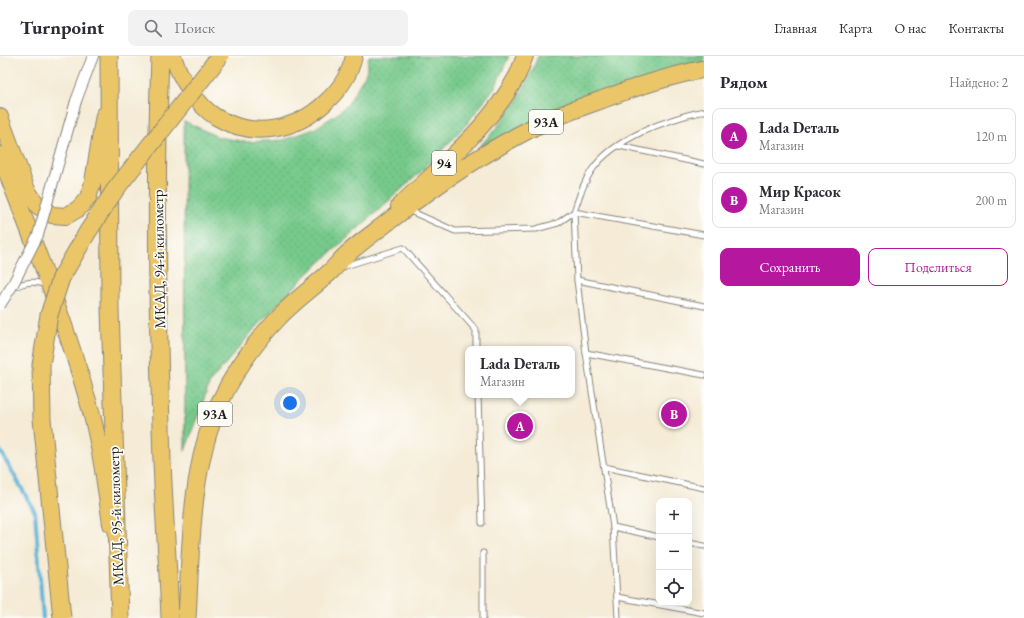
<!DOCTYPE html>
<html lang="ru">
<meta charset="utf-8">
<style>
:root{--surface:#fff;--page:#f2f2f3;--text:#2b2b33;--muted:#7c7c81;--line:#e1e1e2;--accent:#b5179e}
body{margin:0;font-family:"EB Garamond",serif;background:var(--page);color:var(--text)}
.controls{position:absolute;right:12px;bottom:12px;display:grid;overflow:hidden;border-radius:8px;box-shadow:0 4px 16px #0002}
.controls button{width:36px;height:36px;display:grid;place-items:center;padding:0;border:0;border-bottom:1px solid var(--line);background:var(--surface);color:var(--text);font:20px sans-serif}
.you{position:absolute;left:290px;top:347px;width:14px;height:14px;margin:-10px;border:3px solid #fff;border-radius:50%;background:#1a73e8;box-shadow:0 0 0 6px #1a73e833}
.badge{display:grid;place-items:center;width:26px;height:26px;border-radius:50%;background:var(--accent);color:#fff;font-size:13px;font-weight:700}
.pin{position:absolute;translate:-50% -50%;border:2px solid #fff;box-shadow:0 1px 4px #0006}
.popup{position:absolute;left:465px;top:290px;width:110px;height:52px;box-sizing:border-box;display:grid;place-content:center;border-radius:8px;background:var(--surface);filter:drop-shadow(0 1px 3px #0005);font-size:13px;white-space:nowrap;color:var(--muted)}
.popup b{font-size:15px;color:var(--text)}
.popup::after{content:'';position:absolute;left:50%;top:100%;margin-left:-8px;border:8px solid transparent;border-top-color:var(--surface)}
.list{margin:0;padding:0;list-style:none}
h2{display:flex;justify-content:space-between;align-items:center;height:52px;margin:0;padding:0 16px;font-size:17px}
h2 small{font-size:13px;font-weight:400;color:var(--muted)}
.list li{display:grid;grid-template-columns:26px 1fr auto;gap:12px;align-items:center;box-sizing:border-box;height:56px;margin:0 8px 8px;padding:0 8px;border:1px solid var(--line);border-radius:8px}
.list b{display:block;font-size:15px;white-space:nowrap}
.list p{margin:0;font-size:13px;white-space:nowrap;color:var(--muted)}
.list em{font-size:13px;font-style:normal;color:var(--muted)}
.actions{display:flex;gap:8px;padding:12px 16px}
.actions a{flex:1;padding:9px 0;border:1px solid var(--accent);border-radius:8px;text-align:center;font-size:14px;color:var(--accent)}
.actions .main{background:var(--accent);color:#fff}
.icon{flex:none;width:22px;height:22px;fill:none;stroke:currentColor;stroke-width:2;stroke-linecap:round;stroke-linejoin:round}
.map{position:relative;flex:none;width:704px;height:562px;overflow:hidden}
header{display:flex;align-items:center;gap:24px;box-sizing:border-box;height:56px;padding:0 20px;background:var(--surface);border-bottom:1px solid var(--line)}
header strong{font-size:19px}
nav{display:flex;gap:22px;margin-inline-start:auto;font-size:14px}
.search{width:280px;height:36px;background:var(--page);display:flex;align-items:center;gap:10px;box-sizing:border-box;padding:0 14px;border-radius:8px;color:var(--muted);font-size:15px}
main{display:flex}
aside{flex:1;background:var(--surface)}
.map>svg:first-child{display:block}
.grass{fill:url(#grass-dots);stroke:#497254}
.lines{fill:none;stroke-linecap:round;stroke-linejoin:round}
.stream{stroke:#5ab3d8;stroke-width:4}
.service-casing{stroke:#888479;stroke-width:7}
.minor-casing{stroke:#888479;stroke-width:12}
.primary-casing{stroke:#888479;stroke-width:18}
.trunk-casing{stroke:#888479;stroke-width:19}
.service{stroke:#fff;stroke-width:5}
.minor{stroke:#fff;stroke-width:10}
.primary{stroke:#ebc669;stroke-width:16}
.trunk{stroke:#ebc669;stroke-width:17}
.minor-bridge-casing{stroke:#888479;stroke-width:12;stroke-linecap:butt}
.trunk-bridge-casing{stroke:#888479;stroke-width:19;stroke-linecap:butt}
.minor-bridge{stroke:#fff;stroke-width:10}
.trunk-bridge{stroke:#ebc669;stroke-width:17}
.labels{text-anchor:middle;stroke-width:3.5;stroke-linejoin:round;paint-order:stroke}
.shield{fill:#fdfcf7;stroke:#605f5e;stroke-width:1}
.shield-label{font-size:14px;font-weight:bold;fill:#1c1c1c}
.street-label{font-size:15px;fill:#1c1c1c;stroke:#fdfcf7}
</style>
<header>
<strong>Turnpoint</strong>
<div class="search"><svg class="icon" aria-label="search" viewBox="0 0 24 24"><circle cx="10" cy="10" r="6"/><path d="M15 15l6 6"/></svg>Поиск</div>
<nav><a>Главная</a><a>Карта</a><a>О нас</a><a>Контакты</a></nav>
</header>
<main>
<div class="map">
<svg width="704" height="562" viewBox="0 0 704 562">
<defs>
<pattern id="grass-dots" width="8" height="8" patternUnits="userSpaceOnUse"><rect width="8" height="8" fill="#76c98b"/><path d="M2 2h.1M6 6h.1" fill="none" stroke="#66ac77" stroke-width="1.8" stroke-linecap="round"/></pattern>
</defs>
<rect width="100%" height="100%" fill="#fdfcf7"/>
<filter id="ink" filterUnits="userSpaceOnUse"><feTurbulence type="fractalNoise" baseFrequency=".025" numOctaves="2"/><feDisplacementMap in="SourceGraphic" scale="8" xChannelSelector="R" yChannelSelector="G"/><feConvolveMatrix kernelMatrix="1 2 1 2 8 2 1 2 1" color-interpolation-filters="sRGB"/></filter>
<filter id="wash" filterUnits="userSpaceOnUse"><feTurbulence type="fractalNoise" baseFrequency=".012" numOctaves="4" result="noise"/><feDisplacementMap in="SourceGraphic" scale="16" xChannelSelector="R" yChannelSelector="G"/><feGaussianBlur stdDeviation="0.9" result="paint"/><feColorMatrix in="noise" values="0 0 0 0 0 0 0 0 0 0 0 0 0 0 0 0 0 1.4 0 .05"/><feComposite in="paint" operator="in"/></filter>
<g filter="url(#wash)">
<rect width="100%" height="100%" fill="#f5ebd6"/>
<g class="grass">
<polygon points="369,0 509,0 495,31 466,69 424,113 303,222 253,275 210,326 185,395 184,65 218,81 247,86 283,84 314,73 337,58 348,48 366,17"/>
<path d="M538 0H704V8L479 91C505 64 526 35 538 0Z"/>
</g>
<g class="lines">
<polyline class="stream" points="0,394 35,456 43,562"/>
</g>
</g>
<g filter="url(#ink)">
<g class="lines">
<defs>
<g id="service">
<path d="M704 55C668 63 614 82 592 114 583 127 579 141 574 156L704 179"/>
<polyline points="619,90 704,108"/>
<polyline points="408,154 455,175 536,173 558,167 574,156 577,224 586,297 613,471 618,562"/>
<polyline points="342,211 403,192 476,274 476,293"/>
<polyline points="577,224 704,250"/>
<path d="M13 232C23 226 36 224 47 230"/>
<polyline points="586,297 704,319"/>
<polyline points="478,339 482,467"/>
<polyline points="604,411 704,432"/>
<polyline points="613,471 659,481"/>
<polyline points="689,487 704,490"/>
<polyline points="617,541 704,557"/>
<polyline points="483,562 483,497"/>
</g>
<polyline id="minor" points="76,45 93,0"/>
<g id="primary">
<path d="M173 0C179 21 198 50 216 61 253 83 296 75 326 46 340 33 350 19 354 0"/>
<polyline points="0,61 27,134 38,150 52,159 66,160 78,153 88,142 93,126 104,59"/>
<path d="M0 99C31 180 64 261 88 345 100 385 105 427 111 468"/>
<path d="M399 150C441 110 489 72 517 20 520 14 522 7 525 0"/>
</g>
<g id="trunk">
<polyline points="109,0 110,253 120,562"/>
<path d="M160 0C155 135 158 270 162 405 164 457 168 510 170 562"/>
<path d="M187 562C191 493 190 414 218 350 233 318 254 287 278 262 294 245 314 231 331 215 336 210 340 205 345 200 357 189 371 179 384 169 430 132 480 99 532 72 554 61 578 52 601 44 635 31 669 20 704 13"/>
</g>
</defs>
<use href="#service" class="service-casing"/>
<use href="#minor" class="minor-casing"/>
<use href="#primary" class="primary-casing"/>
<use href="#trunk" class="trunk-casing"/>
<use href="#service" class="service"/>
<use href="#minor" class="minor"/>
<use href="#primary" class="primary"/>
<use href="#trunk" class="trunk"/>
<defs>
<polyline id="minor-bridge" points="0,249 12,230 38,179 76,45"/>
<polyline id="trunk-bridge" points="62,562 42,363 41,309 49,259 61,222 87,177 115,134 220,0"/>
</defs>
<use href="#minor-bridge" class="minor-bridge-casing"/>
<use href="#trunk-bridge" class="trunk-bridge-casing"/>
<use href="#minor-bridge" class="minor-bridge"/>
<use href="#trunk-bridge" class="trunk-bridge"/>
</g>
</g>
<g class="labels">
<g class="shield">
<rect x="529" y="54" width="34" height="24" rx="3"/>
<rect x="432" y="95" width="24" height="24" rx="3"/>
<rect x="198" y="346" width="34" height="24" rx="3"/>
</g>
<g class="shield-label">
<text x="546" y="71">93A</text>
<text x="444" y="112">94</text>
<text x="215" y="363">93A</text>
</g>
<g class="street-label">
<text transform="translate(159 203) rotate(-91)" y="5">МКАД, 94-й километр</text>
<text transform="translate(116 460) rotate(-92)" y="5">МКАД, 95-й километр</text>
</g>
</g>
</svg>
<div class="controls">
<button>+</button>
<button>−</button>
<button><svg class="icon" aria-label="locate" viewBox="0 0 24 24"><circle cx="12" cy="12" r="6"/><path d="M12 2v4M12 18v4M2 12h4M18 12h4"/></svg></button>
</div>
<div class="you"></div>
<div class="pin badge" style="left:520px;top:370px">A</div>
<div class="popup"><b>Lada Dеталь</b>Магазин</div>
<div class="pin badge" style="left:674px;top:358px">B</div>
</div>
<aside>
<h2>Рядом<small>Найдено: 2</small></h2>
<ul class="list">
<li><span class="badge">A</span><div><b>Lada Dеталь</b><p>Магазин</p></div><em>120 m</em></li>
<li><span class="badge">B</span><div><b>Мир Красок</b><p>Магазин</p></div><em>200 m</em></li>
</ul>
<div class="actions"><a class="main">Сохранить</a><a>Поделиться</a></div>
</aside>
</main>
